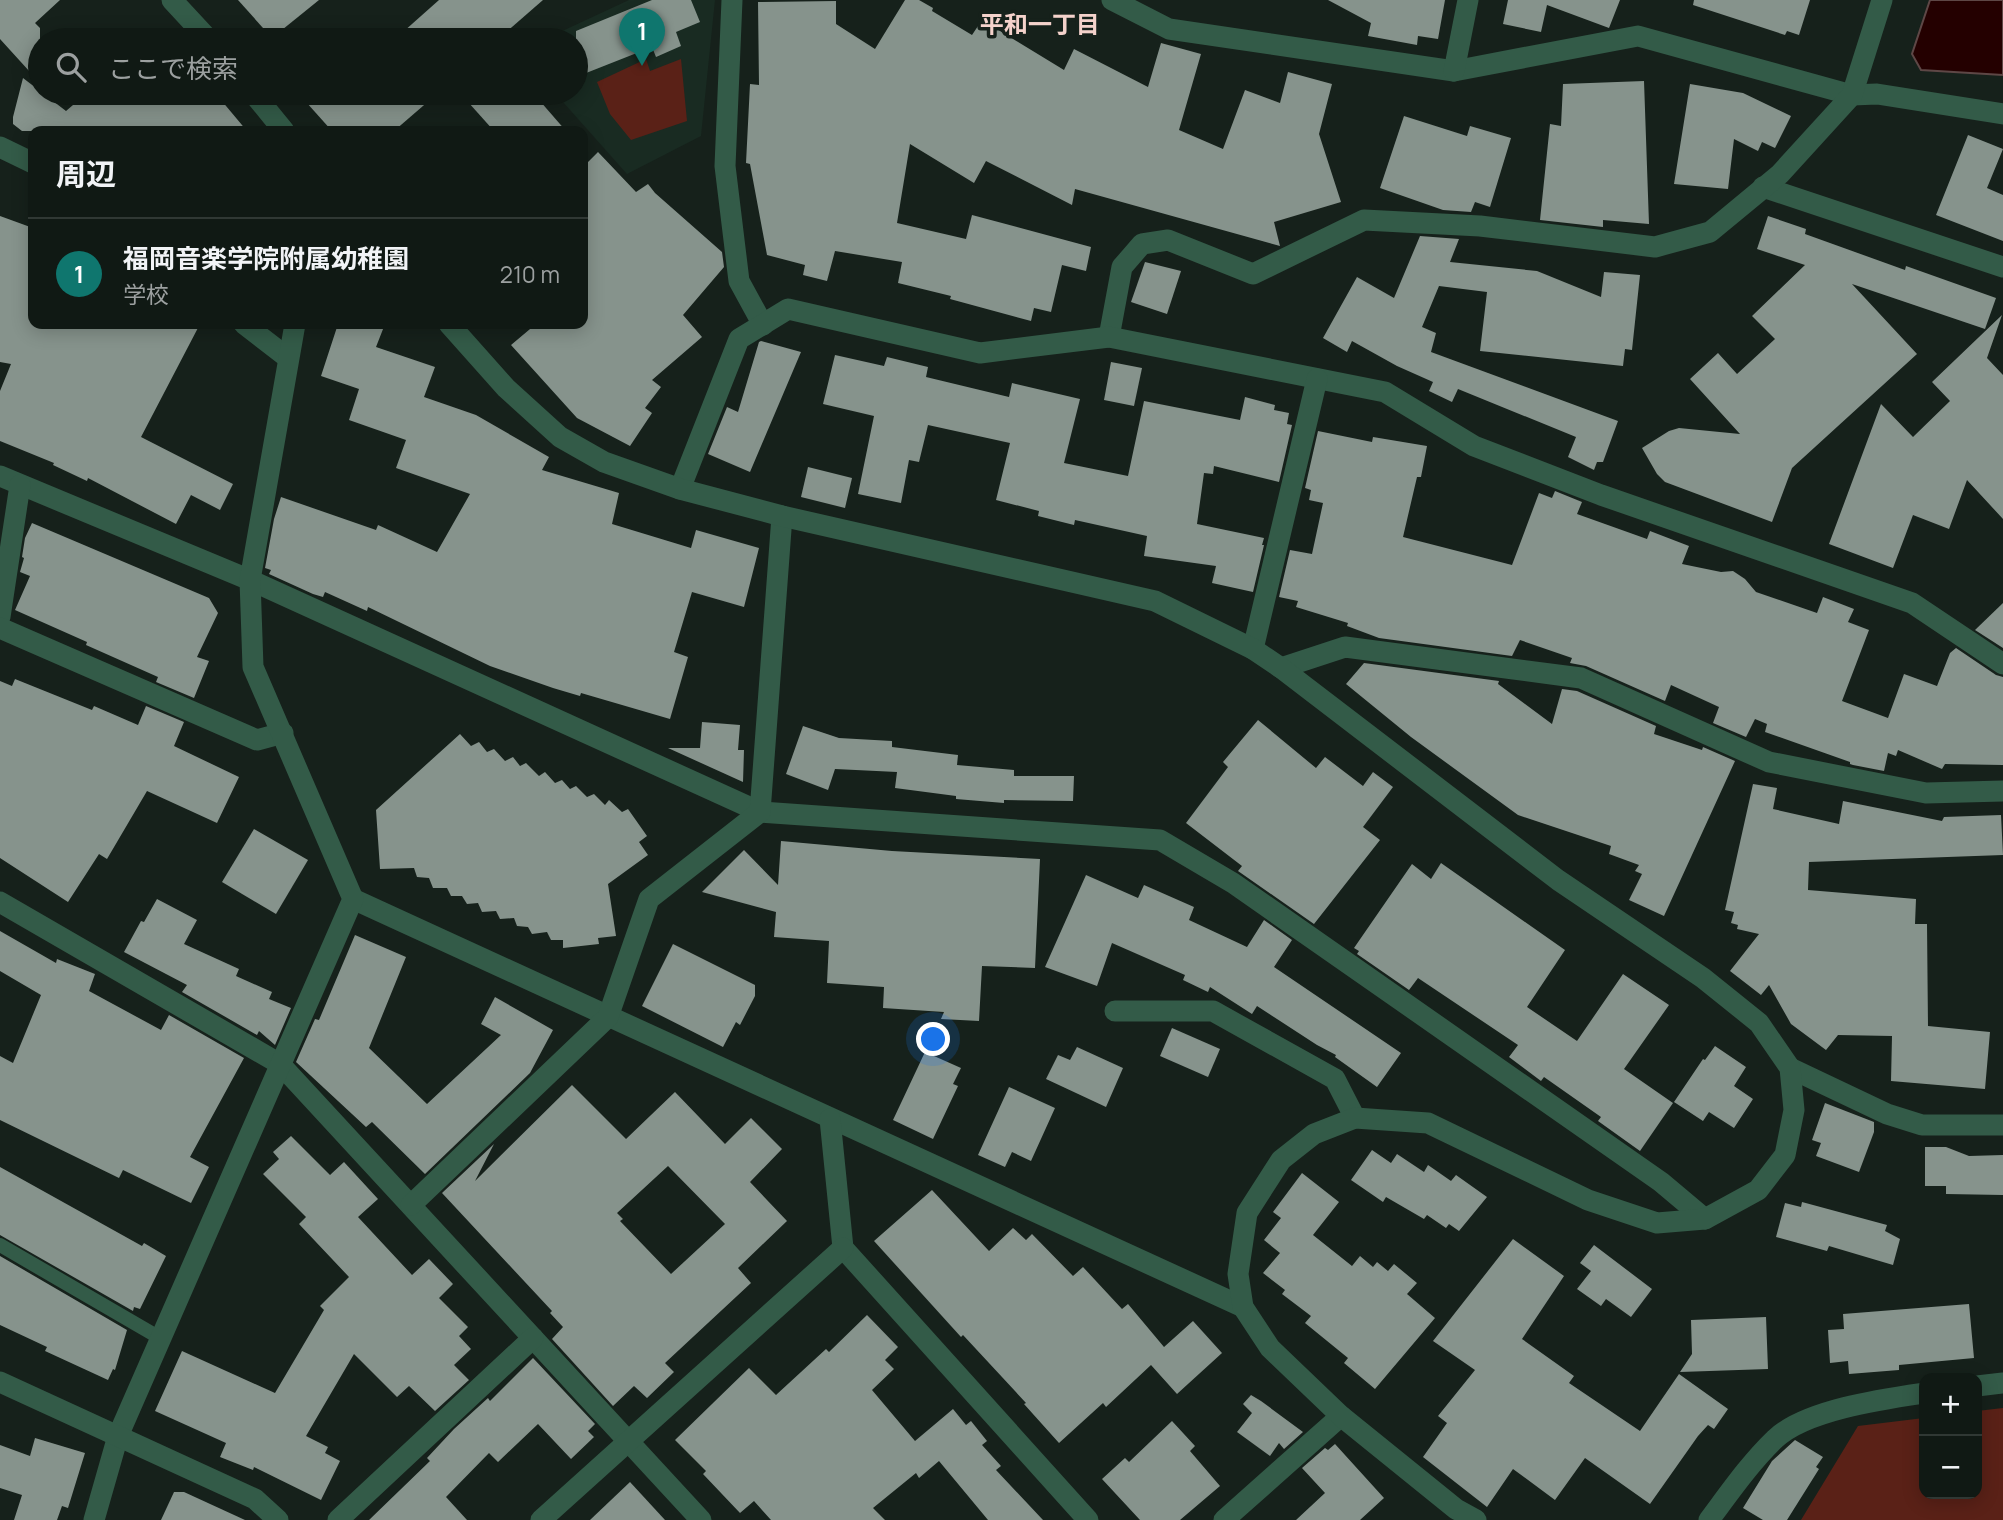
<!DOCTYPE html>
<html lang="ja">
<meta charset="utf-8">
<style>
:root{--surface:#101914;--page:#1e2622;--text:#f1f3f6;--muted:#9ca0a0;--line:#303834;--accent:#0f766e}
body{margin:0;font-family:Manrope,"Noto Sans JP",sans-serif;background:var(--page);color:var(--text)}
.controls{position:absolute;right:21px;bottom:21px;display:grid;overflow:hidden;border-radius:14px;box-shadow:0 4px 18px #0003}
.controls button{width:63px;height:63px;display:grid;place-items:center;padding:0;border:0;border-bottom:2px solid var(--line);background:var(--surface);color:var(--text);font:35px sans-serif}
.you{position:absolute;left:934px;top:1040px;width:24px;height:24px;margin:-18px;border:5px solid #fff;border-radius:50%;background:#1a73e8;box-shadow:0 0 0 10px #1a73e833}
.badge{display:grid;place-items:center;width:46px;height:46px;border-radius:50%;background:var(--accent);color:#fff;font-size:23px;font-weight:700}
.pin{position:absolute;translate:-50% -58px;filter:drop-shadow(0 2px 4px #0008)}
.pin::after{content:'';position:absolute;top:37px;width:24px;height:21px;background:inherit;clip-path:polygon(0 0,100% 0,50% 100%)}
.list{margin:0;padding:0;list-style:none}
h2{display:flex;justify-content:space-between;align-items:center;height:91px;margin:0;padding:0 28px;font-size:30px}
h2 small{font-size:23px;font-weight:400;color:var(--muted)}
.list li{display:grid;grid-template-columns:46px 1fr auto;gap:21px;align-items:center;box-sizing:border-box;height:112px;padding:0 28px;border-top:2px solid var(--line)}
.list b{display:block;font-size:26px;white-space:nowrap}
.list p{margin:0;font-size:23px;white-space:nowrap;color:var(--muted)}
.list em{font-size:23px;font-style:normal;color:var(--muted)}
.icon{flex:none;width:38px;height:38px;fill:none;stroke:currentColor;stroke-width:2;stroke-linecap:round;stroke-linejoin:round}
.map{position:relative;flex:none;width:2003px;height:1520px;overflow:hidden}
.search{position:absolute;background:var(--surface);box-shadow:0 4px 18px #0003;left:28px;top:28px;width:560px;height:77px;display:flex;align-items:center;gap:18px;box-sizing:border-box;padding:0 24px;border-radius:38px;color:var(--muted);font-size:26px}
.panel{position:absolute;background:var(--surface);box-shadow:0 4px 18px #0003;left:28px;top:126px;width:560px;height:203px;border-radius:14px}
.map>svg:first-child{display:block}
.built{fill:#192b22}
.green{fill:#5a2117}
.water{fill:#240000;stroke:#5e4746;stroke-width:2}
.building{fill:#86938c;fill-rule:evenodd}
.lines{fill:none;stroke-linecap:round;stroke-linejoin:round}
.service{stroke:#335b48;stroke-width:14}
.minor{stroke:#335b48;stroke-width:21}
.tertiary{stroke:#335b48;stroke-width:21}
.labels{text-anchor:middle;stroke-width:7;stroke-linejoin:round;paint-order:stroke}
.neighbourhood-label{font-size:24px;font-weight:bold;fill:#f4d2cb;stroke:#16211b}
</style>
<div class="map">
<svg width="2003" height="1520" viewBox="0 0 2003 1520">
<rect width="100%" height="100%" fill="#16211b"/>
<polygon class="built" points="629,0 715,0 701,136 627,174 555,93 576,93 576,40 543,40"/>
<g class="green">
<polygon points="646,59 650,71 681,59 687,121 631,140 610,114 597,82"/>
<polygon points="2003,1408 2003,1520 1801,1520 1858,1426 1924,1418 1924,1494 1977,1494 1977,1411"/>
</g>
<polygon class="water" points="1930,0 2003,0 2003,75 1921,70 1912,54"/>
<g class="building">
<polygon points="0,0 60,0 35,23 40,28 40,83 0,39"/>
<polygon points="238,0 319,0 272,38"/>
<polygon points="439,0 543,0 497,40 394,40"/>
<polygon points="652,0 691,0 700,22 676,32 681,46 656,57 652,47 576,77 576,31"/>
<polygon points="905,0 919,0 933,8 932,11 972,35 982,20 1064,70 1074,49 1148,87 1161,43 1201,54 1179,130 1223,149 1245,90 1280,103 1288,72 1332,84 1319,134 1341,202 1274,222 1280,246 1075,189 1072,205 986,161 974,183 910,144 897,223 966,239 972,215 1091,247 1086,271 1062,265 1051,312 1034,308 1031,321 950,299 951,296 898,283 902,262 835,251 827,281 803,275 805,265 767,255 750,164 746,163 750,84 759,85 758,2 836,1 836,24 875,49"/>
<polygon points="1328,0 1445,0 1438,39 1418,36 1417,45 1368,36 1371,23"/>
<polygon points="1508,0 1620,0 1609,28 1547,5 1541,32 1503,24"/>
<polygon points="1694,0 1810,0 1799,35 1787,31 1785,35 1693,5"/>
<polygon points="23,78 66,111 87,93 198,93 205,102 216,94 247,131 22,131 13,124 13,117"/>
<polygon points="1644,81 1649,224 1603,220 1603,227 1540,220 1550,124 1561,126 1563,84"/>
<polygon points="1690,84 1743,93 1791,116 1775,148 1762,142 1758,151 1734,139 1728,189 1674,184"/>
<polygon points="298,93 438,93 394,131 332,131"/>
<polygon points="460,93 533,93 566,131 494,131"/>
<polygon points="1404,116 1467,136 1470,126 1511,138 1490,207 1475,202 1471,212 1443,210 1380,188"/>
<polygon points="1968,135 2003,149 1987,188 2003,195 2003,241 1936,215"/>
<polygon points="598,152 636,192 648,184 655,193 722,252 724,267 683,315 702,337 652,380 661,387 645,408 652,413 630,446 577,418 511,345 536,324 583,324 583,167"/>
<polygon points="0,216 33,228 33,324 200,324 141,437 233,484 220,510 191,495 176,524 88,478 87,481 53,465 54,463 0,441 0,391 11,364 0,362"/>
<polygon points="1768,216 1806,229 1805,234 1905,270 1906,266 1996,298 1985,329 1852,284 1917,354 1792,468 1772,522 1665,482 1657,474 1642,448 1669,431 1679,428 1740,434 1690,379 1718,353 1737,374 1775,339 1752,316 1805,265 1757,249"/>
<polygon points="1420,236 1459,239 1450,262 1537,271 1601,297 1604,272 1640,275 1632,350 1625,349 1623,366 1480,351 1487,292 1439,286 1422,327 1436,333 1431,352 1618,421 1603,462 1597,462 1594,470 1568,457 1576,437 1458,389 1452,402 1429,391 1433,382 1397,366 1352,341 1347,352 1323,338 1357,277 1394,298"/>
<polygon points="1145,262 1181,271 1167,314 1131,302"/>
<polygon points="2002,315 1987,358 2003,375 2003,519 1967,480 1949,529 1913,515 1893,568 1829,544 1881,404 1913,437 1950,401 1932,382"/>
<polygon points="338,324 385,324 376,347 435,367 424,397 476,415 549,457 542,470 619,493 612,524 691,548 696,530 759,548 744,607 692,592 674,652 688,657 670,719 581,693 580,696 553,688 490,666 368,607 367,611 325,592 323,597 313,594 269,574 271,570 265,568 274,519 281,497 376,530 378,525 437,552 470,494 396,468 406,440 349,420 359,389 321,376"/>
<polygon points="761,341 801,352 750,472 708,454 727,407 738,412 759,342"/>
<polygon points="835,355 884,366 887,357 928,367 926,377 1009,397 1012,383 1080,399 1064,463 1128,476 1144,401 1240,420 1245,397 1275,405 1274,410 1289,413 1287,424 1292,425 1279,482 1214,466 1213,474 1204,473 1197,524 1264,538 1262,545 1264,545 1253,592 1212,583 1216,566 1144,556 1147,536 1075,520 1074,525 1038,516 1039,511 996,500 1010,443 928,425 919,462 909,460 901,503 858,494 874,416 823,404"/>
<polygon points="1111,362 1142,368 1134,406 1104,400"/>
<polygon points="1318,431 1372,442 1373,437 1427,446 1421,477 1417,477 1403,537 1512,565 1539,493 1552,498 1555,491 1582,502 1577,514 1647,539 1650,531 1689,546 1682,564 1721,572 1733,571 1745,579 1756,592 1817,613 1823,597 1854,609 1848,622 1869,630 1842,701 1888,718 1904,674 1937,686 1950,653 1956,648 1996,675 2003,677 2003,765 1945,764 1942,769 1898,750 1896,756 1888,753 1884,771 1853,765 1850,764 1850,762 1765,732 1767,724 1755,719 1746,737 1713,723 1719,707 1671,685 1665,701 1586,666 1570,663 1572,658 1520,640 1512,656 1379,638 1347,626 1348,623 1296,607 1298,601 1279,597 1290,550 1312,554 1323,503 1309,500 1311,490 1305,488"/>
<polygon points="808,467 852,478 845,508 801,497"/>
<polygon points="32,523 209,598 218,613 197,657 209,661 194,698 156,682 158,677 86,645 87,642 15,610 30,576 20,572 24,558 22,557 25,538"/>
<polygon points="2003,603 2003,648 1975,630"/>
<polygon points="1364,663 1499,681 1498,684 1552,724 1562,689 1577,691 1656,726 1654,734 1702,750 1703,747 1735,761 1664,916 1629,900 1642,874 1635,871 1639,865 1609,854 1611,846 1518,815 1411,737 1346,684"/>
<polygon points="15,679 92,710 94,706 138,725 146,706 184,722 174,746 239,777 217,823 147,791 107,859 99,854 68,902 0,858 0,681 12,686"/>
<polygon points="1258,720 1316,768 1325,757 1363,786 1373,772 1393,787 1363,827 1380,840 1314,924 1238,871 1242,866 1186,823 1228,767 1223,762"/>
<polygon points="702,722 740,725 738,750 744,750 743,782 668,748 700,748"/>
<polygon points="803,726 839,738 892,741 892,747 958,755 957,765 1014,770 1014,776 1074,776 1073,801 1004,800 1004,803 956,799 956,796 895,788 897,772 835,769 828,790 786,774"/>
<polygon points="460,734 471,746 479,742 487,752 494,749 505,761 513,757 520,766 526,763 539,776 545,772 555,783 562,780 570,789 576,786 587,797 594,794 605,805 609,800 622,812 628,809 647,836 639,842 648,855 608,884 616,936 598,938 599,944 563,948 563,940 551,940 547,932 532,934 528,927 517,926 514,918 500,919 496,911 482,912 478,903 467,904 462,896 451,896 447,888 433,888 429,878 417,877 414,868 380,869 376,810"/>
<polygon points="1753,784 1777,788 1773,809 1839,824 1843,801 1942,821 1944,817 2001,815 2003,855 1809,862 1808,890 1916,899 1915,924 1927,924 1928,1026 1990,1032 1985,1089 1891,1081 1892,1036 1838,1035 1826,1050 1791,1024 1769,985 1761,995 1730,971 1759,934 1737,929 1738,925 1731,923 1734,912 1725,910"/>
<polygon points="254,829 308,860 276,914 222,882"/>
<polygon points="781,841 892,851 1040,859 1035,968 982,966 979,1021 941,1019 944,1012 883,1008 884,987 827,983 829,941 774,937 776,912 702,892 744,850 778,885"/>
<polygon points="1441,863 1565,950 1527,1007 1577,1041 1623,974 1669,1005 1624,1069 1673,1103 1640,1151 1598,1121 1601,1117 1544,1077 1541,1081 1509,1057 1518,1045 1418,978 1409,990 1357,954 1359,951 1354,948 1412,864 1431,879"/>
<polygon points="1086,875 1138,898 1144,885 1194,907 1189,920 1247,947 1264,920 1292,940 1274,967 1401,1053 1377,1087 1335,1057 1336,1055 1317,1045 1257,1006 1252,1014 1210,987 1208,992 1183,980 1185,975 1112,943 1097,986 1045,967"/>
<polygon points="157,899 197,920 184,944 239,969 236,976 272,992 269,999 291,1008 275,1045 259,1031 257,1035 182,992 187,985 124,952 141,921 144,922"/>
<polygon points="0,931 56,963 57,959 95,974 89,991 161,1030 169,1015 244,1058 190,1157 209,1167 191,1203 123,1170 119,1178 0,1120 0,1056 13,1063 41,995 0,971"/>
<polygon points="355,935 406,957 369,1048 427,1104 501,1035 481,1024 495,997 553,1030 530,1073 425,1174 372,1122 366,1127 296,1062 315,1019 319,1020"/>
<polygon points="673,944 755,985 755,996 740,1025 736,1022 723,1047 642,1006"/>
<polygon points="1172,1028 1220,1049 1208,1077 1160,1056"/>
<polygon points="1715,1046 1746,1067 1734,1086 1753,1099 1734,1128 1709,1112 1703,1121 1674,1102 1703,1059 1705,1060"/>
<polygon points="1077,1047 1123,1068 1106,1107 1046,1079 1058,1055 1070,1060"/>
<polygon points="925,1052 961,1068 953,1084 958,1086 933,1139 893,1120"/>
<path d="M572 1085 626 1139 675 1092 725 1144 751 1118 782 1149 750 1182 787 1221 738 1268 751 1283 665 1363 674 1372 647 1398 634 1386 613 1406 552 1339 563 1327 550 1313 552 1311 442 1193 494 1144 475 1181ZM668 1166 725 1224 671 1274 620 1221 623 1219 617 1213Z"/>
<polygon points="1009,1087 1055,1108 1031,1161 1012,1152 1005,1167 978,1155"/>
<polygon points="1825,1103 1874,1122 1874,1132 1859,1172 1816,1156 1821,1143 1812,1140"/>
<polygon points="291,1136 330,1175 344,1162 378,1199 358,1217 412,1275 429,1259 453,1284 439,1298 468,1327 459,1336 471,1349 454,1365 469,1380 435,1411 409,1386 397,1397 354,1354 306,1436 328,1447 325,1453 340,1461 321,1500 254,1467 253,1470 220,1457 226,1443 155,1411 182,1351 275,1393 324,1310 320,1306 349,1277 299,1224 306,1217 263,1174 279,1159 273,1152"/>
<polygon points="1925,1147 1946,1147 1969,1156 2003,1155 2003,1195 1946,1194 1946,1186 1925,1186"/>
<polygon points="1372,1150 1391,1163 1397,1154 1424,1172 1428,1165 1451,1181 1456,1175 1487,1197 1459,1231 1449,1224 1446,1228 1427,1215 1424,1219 1386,1197 1383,1202 1351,1180"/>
<polygon points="0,1167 142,1246 144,1243 166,1256 140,1309 134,1307 133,1311 0,1235"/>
<polygon points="1302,1173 1339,1202 1313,1235 1352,1266 1360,1256 1373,1267 1377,1262 1388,1271 1394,1264 1417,1283 1407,1294 1435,1318 1375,1389 1344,1363 1348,1358 1305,1323 1311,1316 1282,1294 1285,1290 1263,1273 1280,1253 1264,1240 1281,1218 1273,1212"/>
<polygon points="932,1190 989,1251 1013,1228 1026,1240 1032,1234 1073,1276 1083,1267 1122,1309 1128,1304 1164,1347 1193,1321 1222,1353 1177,1394 1151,1365 1106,1407 1103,1403 1059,1443 1024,1404 1026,1403 963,1335 961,1337 874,1241"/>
<polygon points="1802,1202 1887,1225 1885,1231 1900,1239 1893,1265 1829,1246 1827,1251 1776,1237 1785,1203 1801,1207"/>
<polygon points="1513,1239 1564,1276 1522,1339 1574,1376 1569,1383 1640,1431 1679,1374 1728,1409 1714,1429 1708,1425 1698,1436 1650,1504 1585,1458 1555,1500 1513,1469 1487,1507 1423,1457 1447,1423 1438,1416 1475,1370 1433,1341"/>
<polygon points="1594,1245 1652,1289 1631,1317 1606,1299 1601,1306 1577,1289 1591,1271 1580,1263"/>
<polygon points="0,1256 127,1330 115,1370 113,1369 108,1380 45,1351 47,1347 0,1325"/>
<polygon points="1969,1304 1974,1358 1899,1365 1899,1370 1849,1374 1848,1361 1830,1363 1828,1330 1844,1329 1843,1314"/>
<polygon points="867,1315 898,1347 885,1360 894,1369 872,1390 915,1441 953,1409 966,1425 971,1421 987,1441 982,1445 1001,1466 996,1470 1043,1520 988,1520 939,1461 919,1478 916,1473 873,1508 885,1520 771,1520 754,1501 740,1513 703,1474 706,1471 675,1440 749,1368 776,1395 826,1349 829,1352"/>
<polygon points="1766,1317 1768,1369 1680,1372 1692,1354 1691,1320"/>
<polygon points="533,1358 595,1424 588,1431 594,1437 571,1459 538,1424 498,1462 489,1453 446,1497 467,1520 369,1520 430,1461 427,1458 454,1429 488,1398 490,1401"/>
<polygon points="1251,1395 1261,1401 1303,1432 1284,1449 1279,1443 1270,1456 1237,1432 1252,1413 1243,1404"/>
<polygon points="1172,1421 1195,1446 1190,1451 1220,1486 1180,1520 1140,1520 1102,1479 1125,1458 1129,1462"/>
<polygon points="35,1438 85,1453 68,1508 62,1506 57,1520 14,1520 22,1495 0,1488 0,1445 30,1456"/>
<polygon points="1795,1440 1823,1457 1816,1467 1819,1469 1787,1520 1763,1520 1743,1508 1772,1461"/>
<polygon points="1335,1444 1384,1498 1360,1520 1296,1520 1325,1493 1302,1468 1325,1448 1328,1450"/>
<polygon points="630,1482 665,1520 590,1520"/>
<polygon points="174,1492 184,1492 245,1520 161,1520"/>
</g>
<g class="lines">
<polyline class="service" points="0,1245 160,1338"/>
<g class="minor">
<polyline points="732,0 725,166 739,281 763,325"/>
<polyline points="1112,0 1169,29 1454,71 1638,36 1852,95 1877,94 2003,114"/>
<polyline points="1454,71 1468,0"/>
<polyline points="0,147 33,163"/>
<polyline points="1763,187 2003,267"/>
<polyline points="244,324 288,358"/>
<polyline points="1109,337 1122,267 1142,244 1168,240 1253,274 1364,220 1480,226 1655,247 1710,232 1780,174 1852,95 1882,0"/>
<polyline points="0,476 250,580 760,812 1160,840 1233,883 1661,1182 1705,1219"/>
<polyline points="680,489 739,339 788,309 980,353 1109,337 1385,392 1474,446 1601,495 1912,603 2003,664"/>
<polyline points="0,617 20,485"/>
<polyline points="0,628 257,740 283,733"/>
<polyline points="1253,649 1317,379"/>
<polyline points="1281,668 1345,647 1581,678 1769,762 1926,793 2003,791"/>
<polyline points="353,899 1243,1307"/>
<polyline points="0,902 280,1064 701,1520"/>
<polyline points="1115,1011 1213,1011 1335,1079 1355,1118"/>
<polyline points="1790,1068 1887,1114 1922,1125 2003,1125"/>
<polyline points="830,1119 843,1248 1088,1520"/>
<polyline points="411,1205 608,1017 649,899 760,812 782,516"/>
<polyline points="1977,1386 2003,1383"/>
<polyline points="94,1520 118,1436 353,899 253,667 250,580 295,324"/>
<polyline points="338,1520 533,1338"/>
<polyline points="541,1520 843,1248"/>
<polyline points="1224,1520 1341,1416"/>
<path d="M1709 1520C1730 1492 1750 1463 1775 1439 1805 1410 1883 1399 1924 1393"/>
</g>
<g class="tertiary">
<polyline points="172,0 209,40"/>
<polyline points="253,93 284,131"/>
<polyline points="449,324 506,388 560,437 604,462 680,489 782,516 1155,601 1253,649 1281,668 1558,880 1703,978 1759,1023 1790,1068 1794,1110 1785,1155 1758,1190 1705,1219 1657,1223 1588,1200 1428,1123 1355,1118 1314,1134 1281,1160 1247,1213 1238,1274 1243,1307 1270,1348 1341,1416 1456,1509 1476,1520"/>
<polyline points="0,1382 255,1499 278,1520"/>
</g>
</g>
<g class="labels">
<g class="neighbourhood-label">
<text x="1040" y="33">平和一丁目</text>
</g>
</g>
</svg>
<div class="controls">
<button>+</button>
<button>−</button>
</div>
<div class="you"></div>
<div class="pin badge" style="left:642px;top:66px">1</div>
<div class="search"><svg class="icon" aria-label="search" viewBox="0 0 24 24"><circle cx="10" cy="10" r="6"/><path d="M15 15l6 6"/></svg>ここで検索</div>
<section class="panel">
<h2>周辺<small></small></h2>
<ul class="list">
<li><span class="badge">1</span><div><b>福岡音楽学院附属幼稚園</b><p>学校</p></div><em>210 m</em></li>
</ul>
</section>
</div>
